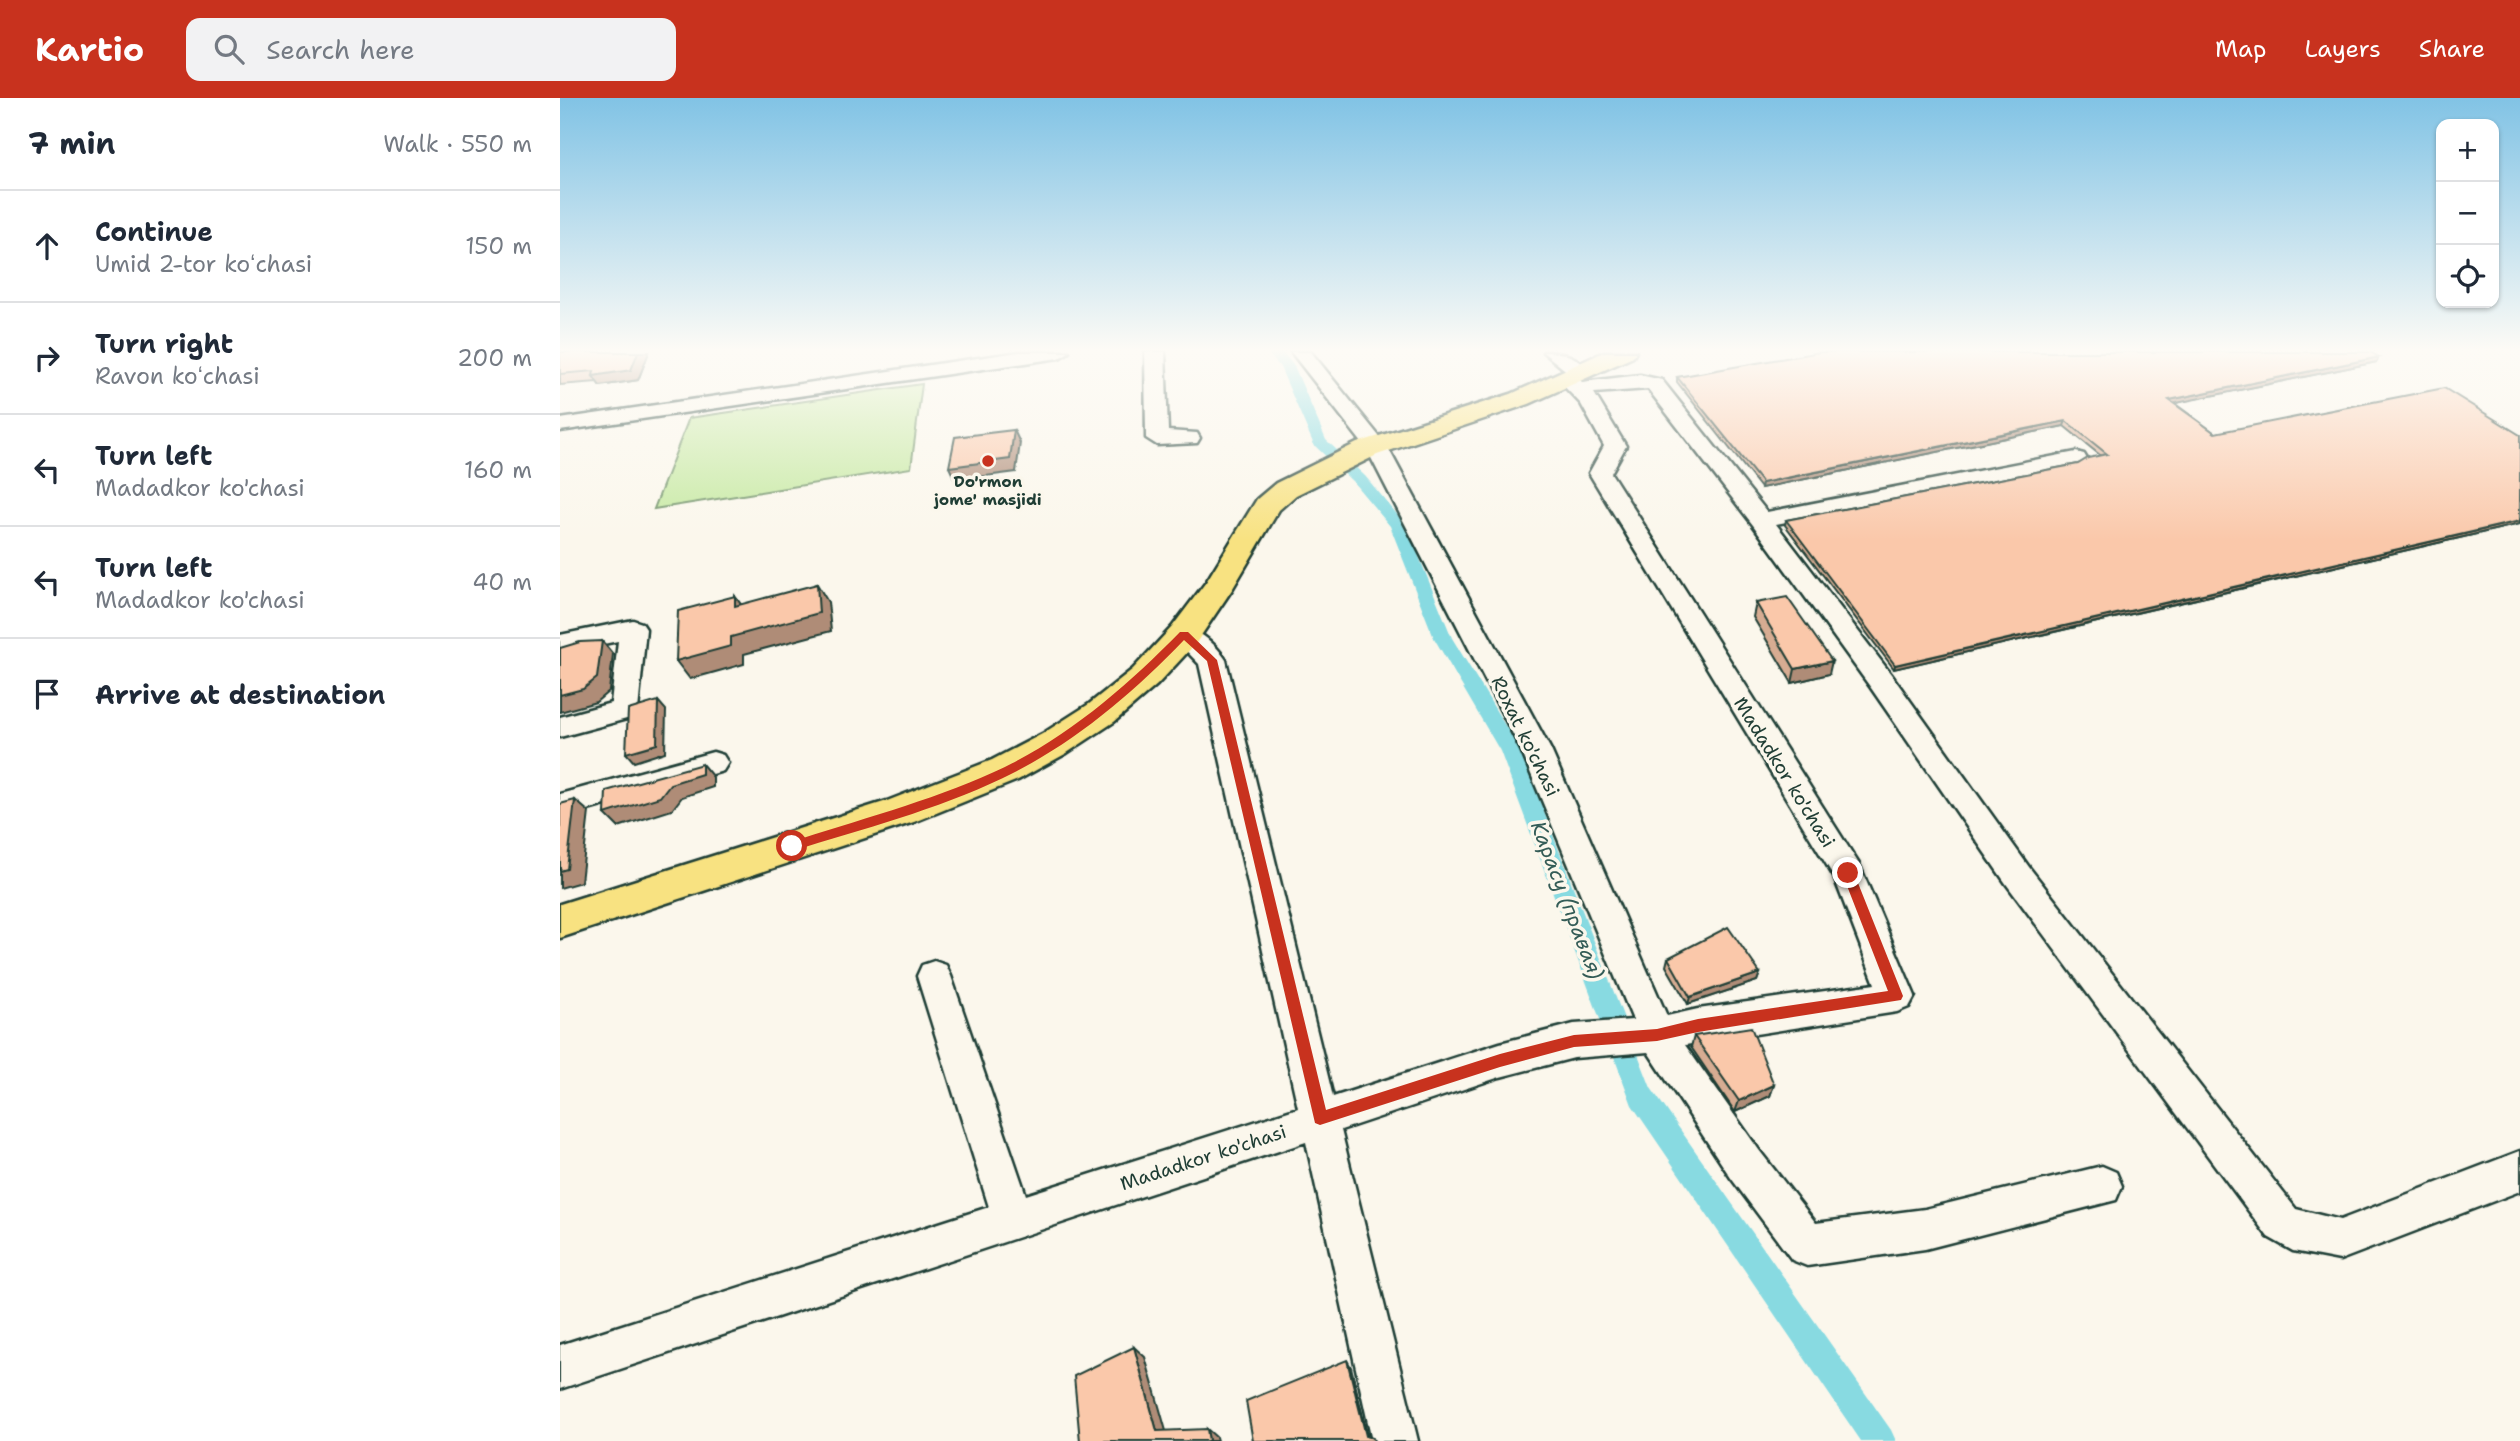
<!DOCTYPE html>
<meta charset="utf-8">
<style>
:root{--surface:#fff;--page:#f2f2f3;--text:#1f2937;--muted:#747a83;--line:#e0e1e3;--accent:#c8321e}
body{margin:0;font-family:"Shantell Sans",sans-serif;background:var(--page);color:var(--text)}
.controls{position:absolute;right:21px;top:21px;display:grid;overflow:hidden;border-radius:14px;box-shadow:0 2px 5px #0004}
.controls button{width:63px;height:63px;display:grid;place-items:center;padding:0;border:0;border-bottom:2px solid var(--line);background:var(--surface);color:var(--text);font:35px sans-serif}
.stop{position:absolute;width:21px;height:21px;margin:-16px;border:5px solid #c8321e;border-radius:50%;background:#fff}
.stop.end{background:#c8321e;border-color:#fff;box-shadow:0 2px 7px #0008}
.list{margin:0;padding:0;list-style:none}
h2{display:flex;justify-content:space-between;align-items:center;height:91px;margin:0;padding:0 28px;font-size:30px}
h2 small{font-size:23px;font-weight:400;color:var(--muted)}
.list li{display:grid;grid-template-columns:46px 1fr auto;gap:21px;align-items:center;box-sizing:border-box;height:112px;padding:0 28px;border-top:2px solid var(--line)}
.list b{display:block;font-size:26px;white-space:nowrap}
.list p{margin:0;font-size:23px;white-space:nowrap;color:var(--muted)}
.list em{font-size:23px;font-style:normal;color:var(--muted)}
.icon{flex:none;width:38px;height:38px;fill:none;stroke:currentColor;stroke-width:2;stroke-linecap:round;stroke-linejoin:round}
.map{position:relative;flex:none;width:1960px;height:1343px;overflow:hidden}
header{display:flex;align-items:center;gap:42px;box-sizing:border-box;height:98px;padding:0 35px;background:var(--accent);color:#fff}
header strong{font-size:33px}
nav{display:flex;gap:38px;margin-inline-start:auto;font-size:24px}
.search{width:490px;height:63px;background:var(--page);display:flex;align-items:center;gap:18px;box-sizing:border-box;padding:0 24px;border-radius:14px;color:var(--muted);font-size:26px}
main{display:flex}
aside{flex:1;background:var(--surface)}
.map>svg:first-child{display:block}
.green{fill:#c6e9a2;stroke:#72936b;stroke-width:2}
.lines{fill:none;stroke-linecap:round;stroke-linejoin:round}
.canal{fill:#88dae1;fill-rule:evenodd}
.minor-casing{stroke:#1f3d34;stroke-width:5}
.major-casing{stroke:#1f3d34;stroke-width:5}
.minor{fill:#fbf7ec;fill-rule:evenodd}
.major{fill:#f8e281;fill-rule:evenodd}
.wall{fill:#d7ac92;stroke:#1f3d34;stroke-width:2}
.shaded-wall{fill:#af8c77;stroke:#1f3d34;stroke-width:2}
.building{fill:#fac8aa;stroke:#1f3d34;stroke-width:2}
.route{fill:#c8321e}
.poi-dot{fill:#c8321e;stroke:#fbf7ec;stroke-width:2.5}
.labels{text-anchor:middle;stroke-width:7;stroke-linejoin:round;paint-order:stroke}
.far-poi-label{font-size:16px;font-weight:bold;fill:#1f3d34;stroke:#fbf7ec}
.street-label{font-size:19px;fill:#1f3d34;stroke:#fbf7ec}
.water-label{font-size:21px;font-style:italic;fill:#345c57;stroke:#fbf7ec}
</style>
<header>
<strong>Kartio</strong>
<div class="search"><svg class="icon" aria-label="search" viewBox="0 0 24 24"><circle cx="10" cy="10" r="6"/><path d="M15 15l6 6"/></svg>Search here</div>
<nav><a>Map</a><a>Layers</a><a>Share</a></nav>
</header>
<main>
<aside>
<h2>7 min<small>Walk · 550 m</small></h2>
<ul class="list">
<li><svg class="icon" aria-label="ahead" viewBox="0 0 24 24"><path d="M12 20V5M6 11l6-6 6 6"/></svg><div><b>Continue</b><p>Umid 2-tor koʻchasi</p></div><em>150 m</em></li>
<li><svg class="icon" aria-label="right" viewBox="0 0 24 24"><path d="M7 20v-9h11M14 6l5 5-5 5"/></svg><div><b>Turn right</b><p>Ravon koʻchasi</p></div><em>200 m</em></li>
<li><svg class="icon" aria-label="left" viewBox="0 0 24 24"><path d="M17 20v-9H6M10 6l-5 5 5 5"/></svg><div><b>Turn left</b><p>Madadkor ko'chasi</p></div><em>160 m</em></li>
<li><svg class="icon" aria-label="left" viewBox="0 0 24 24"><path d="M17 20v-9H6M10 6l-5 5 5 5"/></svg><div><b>Turn left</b><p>Madadkor ko'chasi</p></div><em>40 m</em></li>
<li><svg class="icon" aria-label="arrive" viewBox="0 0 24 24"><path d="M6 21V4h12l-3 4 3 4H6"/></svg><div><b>Arrive at destination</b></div></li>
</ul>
</aside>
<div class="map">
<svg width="1960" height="1343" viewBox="0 0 1960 1343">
<rect width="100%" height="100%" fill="#fbf7ec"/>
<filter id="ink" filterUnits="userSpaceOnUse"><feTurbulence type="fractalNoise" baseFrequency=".0143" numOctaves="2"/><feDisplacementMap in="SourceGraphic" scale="14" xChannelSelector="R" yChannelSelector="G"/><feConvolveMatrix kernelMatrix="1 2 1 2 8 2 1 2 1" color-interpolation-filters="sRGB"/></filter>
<g filter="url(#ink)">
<polygon class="green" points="362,286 351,370 94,411 129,320"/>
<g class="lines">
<polygon class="canal" points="707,254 722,254 734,268 766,342 805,378 846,427 892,540 960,652 1091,990 1331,1332 1336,1343 1301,1343 1072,1007 940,653 874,540 830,428 793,384 754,347 720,269"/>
<defs>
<g id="minor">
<polygon points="459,254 509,254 499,260 0,333 0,321"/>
<polygon points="585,254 605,254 608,333 637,335 640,340 637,345 597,347 586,340"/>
<path d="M731 254H751L827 348 991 652 1107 918 1138 911 1315 886 1274 779 1029 375 1044 348 1021 306 997 281 1000 277 1009 275 983 254C1003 254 1017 257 1030 274L1027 278 1017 279 1022 284 1080 277 1102 282 1207 414 1516 354 1524 356 1527 361 1516 368 1216 426 1331 576 1469 769 1736 1111 1780 1122 1960 1053V1093L1780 1162 1733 1153 1708 1139 1447 787 1311 590 1193 427 1088 291 1034 295 1066 348 1051 375 1299 766 1355 898 1349 909 1337 914 1125 947 1199 1052 1256 1125 1365 1111 1542 1068 1556 1074 1562 1088 1556 1102 1365 1151 1247 1168 1232 1162 1171 1080 1088 954 1014 960 940 979 781 1032 858 1343H812L746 1044 0 1291V1247L429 1109 357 878 362 867 374 863 386 867 391 878 466 1097 738 1010 639 566 611 537 615 531C634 525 656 546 666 562L773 999 940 945 1014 926 1073 922 961 652 806 350Z"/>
<polygon points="73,522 82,525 86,531 78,612 74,619 0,639 0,619 51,605 58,543 0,555 0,537"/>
<polygon points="153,654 163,657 168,665 163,673 0,720 0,696"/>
</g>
<polygon id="major" points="1044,254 1076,254 1073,259 969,306 817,357 736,397 719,412 673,490 636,545 597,587 554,624 507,655 458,682 354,724 0,840 0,806 327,703 432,662 482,636 529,606 573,571 612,529 646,484 697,401 716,385 797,345 951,296"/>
</defs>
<use href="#minor" class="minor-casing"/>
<use href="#major" class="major-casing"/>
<use href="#minor" class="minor"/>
<use href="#major" class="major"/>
</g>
<g class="wall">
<polygon points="0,254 89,254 78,282 40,288 37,284 0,287"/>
<polygon points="1817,264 1614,305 1655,335 1960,337 1960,426 1334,571 1225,427 1226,422 1518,366 1541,358 1504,328 1201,390 1117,284 1117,279"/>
<polygon points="1196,505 1269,576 1232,585 1193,519"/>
<polygon points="1108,860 1200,875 1197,883 1128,906 1106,868"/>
<polygon points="1134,938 1214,987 1210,998 1175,1014 1131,949"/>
</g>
<g class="shaded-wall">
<polygon points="78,254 89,254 78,282 40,288 33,278"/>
<polygon points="1819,259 1817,264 1607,307 1609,302"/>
<polygon points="1506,323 1504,328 1201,390 1202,385"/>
<polygon points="454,332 460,345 456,374 395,382 389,369"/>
<polygon points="1960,423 1960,426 1334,571 1335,567"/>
<polygon points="257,486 268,504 271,533 184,556 184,566 130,581 116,563 171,539"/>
<polygon points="175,498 188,516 175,508"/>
<polygon points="42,543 53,556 49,593 36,604 0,614 0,597"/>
<polygon points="1272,563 1269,576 1232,585 1235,571"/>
<polygon points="98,603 106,612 105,654 74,664 66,655"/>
<polygon points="142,666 153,679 153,689 122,699 112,712 58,729 45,716"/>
<polygon points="15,702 29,714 21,784 0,790 0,773"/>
<polygon points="1200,875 1197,883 1128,906 1130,899"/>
<polygon points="1214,987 1210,998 1175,1014 1179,1003"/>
<polygon points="574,1249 585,1259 608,1340 597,1333"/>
<polygon points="787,1262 791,1269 809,1343 806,1338"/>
<polygon points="647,1331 656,1339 657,1343 649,1343"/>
</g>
<g class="building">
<polygon points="0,254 78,254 71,272 33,278 34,273 0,276"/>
<polygon points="1260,254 1810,254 1819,259 1609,302 1655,335 1884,290 1960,337 1960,423 1335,567 1226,422 1518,366 1528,360 1547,356 1506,323 1202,385 1117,279"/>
<polygon points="454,332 450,361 389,369 395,339"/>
<polygon points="257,486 259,515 171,539 171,548 116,563 118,513 175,498 175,508"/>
<polygon points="1227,499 1272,563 1235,571 1196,505"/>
<polygon points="42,543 37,580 23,591 0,597 0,550 20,544"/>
<polygon points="98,603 97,646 66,655 68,612"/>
<polygon points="142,666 142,676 110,686 100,699 45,716 46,693"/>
<polygon points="15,702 7,771 0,773 0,706"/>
<polygon points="1168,829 1200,875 1130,899 1108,860"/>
<polygon points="1191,929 1214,987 1179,1003 1134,938"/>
<polygon points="574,1249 597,1333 647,1331 649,1343 520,1343 514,1278"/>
<polygon points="787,1262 806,1338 813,1340 814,1343 693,1343 686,1303"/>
</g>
</g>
<linearGradient id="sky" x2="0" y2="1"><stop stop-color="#81c3e5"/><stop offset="0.57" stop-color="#fdfbf6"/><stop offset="1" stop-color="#fdfbf6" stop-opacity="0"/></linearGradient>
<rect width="1960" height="442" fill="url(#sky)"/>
<path class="route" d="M620 534H628L657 562 766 1012 940 956 1014 937 1097 931 1138 921 1328 893 1282 775 1288 770 1294 775 1343 898 1341 902 1138 934 1097 943 1014 949 940 969 760 1027 755 1025 647 563 624 542C571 597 512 647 443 680 376 712 303 731 232 753L228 752V745C297 722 368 704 434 674 505 642 566 589 620 534Z"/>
<circle class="poi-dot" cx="428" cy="363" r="7"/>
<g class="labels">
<g class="far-poi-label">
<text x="428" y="389">Do'rmon<tspan x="428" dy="18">jome' masjidi</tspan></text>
</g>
<g class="street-label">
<text transform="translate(966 638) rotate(64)" y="7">Roxat ko'chasi</text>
<text transform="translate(1225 674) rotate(58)" y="7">Madadkor ko'chasi</text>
<text transform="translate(643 1059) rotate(-18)" y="7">Madadkor ko'chasi</text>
</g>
<g class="water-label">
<text transform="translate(1007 802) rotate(69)" y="7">Карасу (правая)</text>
</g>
</g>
</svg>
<div class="controls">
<button>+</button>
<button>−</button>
<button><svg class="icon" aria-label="locate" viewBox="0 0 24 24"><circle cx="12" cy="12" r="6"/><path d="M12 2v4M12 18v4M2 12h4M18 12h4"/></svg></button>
</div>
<div class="stop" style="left:232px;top:748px"></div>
<div class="stop end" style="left:1288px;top:775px"></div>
</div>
</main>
